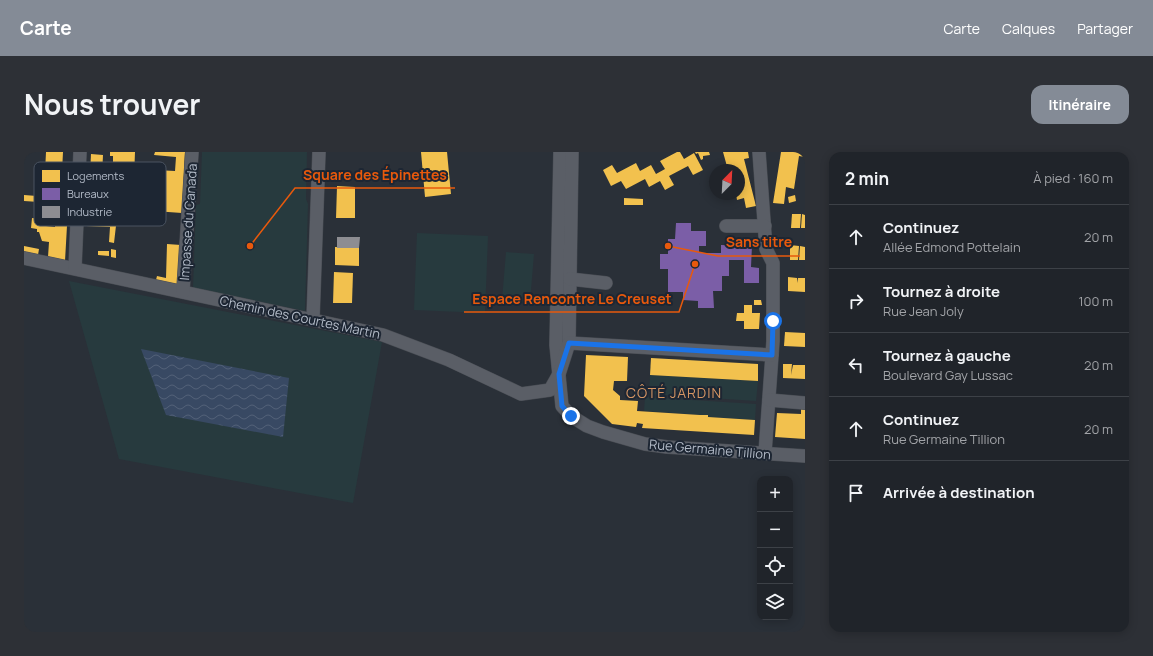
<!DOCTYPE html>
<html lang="fr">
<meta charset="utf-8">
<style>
:root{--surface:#20242a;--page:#2d3036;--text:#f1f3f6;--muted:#a2a4a8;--line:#3d4147;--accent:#848b96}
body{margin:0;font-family:Manrope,sans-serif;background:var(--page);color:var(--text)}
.controls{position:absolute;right:12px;bottom:12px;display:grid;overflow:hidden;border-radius:8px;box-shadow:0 2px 10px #0003}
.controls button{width:36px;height:36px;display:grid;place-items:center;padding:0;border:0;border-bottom:1px solid var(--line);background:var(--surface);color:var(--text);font:20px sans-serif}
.compass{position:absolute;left:685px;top:12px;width:36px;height:36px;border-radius:50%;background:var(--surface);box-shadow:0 2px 10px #0003;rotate:24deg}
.stop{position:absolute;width:12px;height:12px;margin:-9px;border:3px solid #1a73e8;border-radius:50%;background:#fff}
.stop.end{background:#1a73e8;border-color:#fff;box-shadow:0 1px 4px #0008}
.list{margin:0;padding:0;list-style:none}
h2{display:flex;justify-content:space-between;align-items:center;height:52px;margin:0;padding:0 16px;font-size:17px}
h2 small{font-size:13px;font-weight:400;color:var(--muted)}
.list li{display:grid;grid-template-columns:26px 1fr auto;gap:12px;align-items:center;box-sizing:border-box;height:64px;padding:0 16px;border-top:1px solid var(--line)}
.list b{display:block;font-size:15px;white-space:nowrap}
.list p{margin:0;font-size:13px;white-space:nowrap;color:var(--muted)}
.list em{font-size:13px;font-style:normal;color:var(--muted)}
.icon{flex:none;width:22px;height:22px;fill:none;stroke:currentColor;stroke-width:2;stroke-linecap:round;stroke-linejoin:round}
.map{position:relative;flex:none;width:781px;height:480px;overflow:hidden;border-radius:12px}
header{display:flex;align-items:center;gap:24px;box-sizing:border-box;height:56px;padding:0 20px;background:var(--accent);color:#fff}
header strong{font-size:19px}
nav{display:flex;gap:22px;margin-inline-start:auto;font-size:14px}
.intro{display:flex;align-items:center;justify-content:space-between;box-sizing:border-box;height:96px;padding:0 24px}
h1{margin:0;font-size:28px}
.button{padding:10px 18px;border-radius:12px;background:var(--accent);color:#fff;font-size:14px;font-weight:700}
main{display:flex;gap:24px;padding:0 24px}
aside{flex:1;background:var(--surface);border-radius:12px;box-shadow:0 2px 10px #0003}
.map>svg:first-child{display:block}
.green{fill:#273a3e}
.water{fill:url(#water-waves)}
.homes{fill:#f2c14e}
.offices{fill:#7b5ea7}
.industry{fill:#8d8d92}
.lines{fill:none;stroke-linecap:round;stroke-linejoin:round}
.minor-casing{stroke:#484c53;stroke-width:14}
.minor{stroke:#5a5e66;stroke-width:13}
.route{stroke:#1a73e8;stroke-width:5}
.labels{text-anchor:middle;stroke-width:4;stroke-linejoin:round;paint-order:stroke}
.street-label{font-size:13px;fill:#b4bcc9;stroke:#1d2633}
.neighbourhood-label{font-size:14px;letter-spacing:1px;fill:#d59563;stroke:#1d2633}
.key{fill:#1d2633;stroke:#4a5360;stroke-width:1}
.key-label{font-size:11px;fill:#b4bcc9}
.leader{fill:none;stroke:#e8590c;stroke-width:1.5}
.callout-dot{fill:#e8590c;stroke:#1d2633;stroke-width:1.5}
.callout-label{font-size:14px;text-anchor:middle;font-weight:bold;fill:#e8590c;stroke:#1d2633;stroke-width:4;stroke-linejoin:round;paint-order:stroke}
</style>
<header>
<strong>Carte</strong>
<nav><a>Carte</a><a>Calques</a><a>Partager</a></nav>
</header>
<div class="intro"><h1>Nous trouver</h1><a class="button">Itinéraire</a></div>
<main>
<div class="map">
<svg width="781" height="480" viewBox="0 0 781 480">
<defs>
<pattern id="water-waves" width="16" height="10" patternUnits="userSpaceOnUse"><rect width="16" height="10" fill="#384963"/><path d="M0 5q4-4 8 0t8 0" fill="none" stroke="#526178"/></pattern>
</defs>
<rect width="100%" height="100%" fill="#2a3038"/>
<g class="green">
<polygon points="178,0 283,0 282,47 284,52 281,159 169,136 172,53 176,52"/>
<polygon points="393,81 464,84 461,161 390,158"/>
<polygon points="482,100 510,102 506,150 478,148"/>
<polygon points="45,129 358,190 329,351 95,307"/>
<polygon points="626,223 734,229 732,249 625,242"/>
<polygon points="621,245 732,252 731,268 684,265 684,263 676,263 620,259"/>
</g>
<polygon class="water" points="117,197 265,226 259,285 142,263"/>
<g class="homes">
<polygon points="22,0 39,0 38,20 46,21 41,109 24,105 25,90 18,89 15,80 13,80 13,77 7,76 8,66 17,67 17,69 22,70 22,74 31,75 31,72 35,73 37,67 32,66 33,63 14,59 15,50 0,49 0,43 13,44 13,42 18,43 17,46 33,48 34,47 34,44 32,44 33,34 21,33 21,36 14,36 15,19 21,20"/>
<polygon points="86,0 111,0 110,27 103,26 102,49 95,49 97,26 89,24 89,4 86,4"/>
<polygon points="131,0 161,0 158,61 130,59 131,46 141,47 142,38 129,37 129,34 131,34 132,18 151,19 152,5 130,3"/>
<polygon points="397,0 423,0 427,42 401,45"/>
<polygon points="653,0 656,0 660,7 670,1 679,18 669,23 664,14 645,24 650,33 641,38 636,29 625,35 621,27 602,37 597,29 587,34 579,18 588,13 593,21 612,11 616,19 627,13 632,22 641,17 636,9"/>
<polygon points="671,0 685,0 686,3 679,4 679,7 677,8 674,1 672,2"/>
<polygon points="699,0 724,0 725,6 720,7 732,54 722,56 720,46 713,48 712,42 715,42 715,18 704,18"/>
<polygon points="757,0 781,0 781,5 775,4 770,37 762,35 760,52 749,51"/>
<polygon points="67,2 79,3 78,24 66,23"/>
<polygon points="313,34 331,35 331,66 312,66"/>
<polygon points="771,43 772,49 765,51 764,45"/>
<polygon points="600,46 619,47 619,53 600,53"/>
<polygon points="64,48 77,49 77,61 85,62 86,49 97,50 97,53 101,53 101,51 109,51 109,54 123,55 122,67 93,65 90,91 85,90 86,75 62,74"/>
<polygon points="768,62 777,62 776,76 767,76"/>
<polygon points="778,62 781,63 781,76 777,76"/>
<polygon points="143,92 157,93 155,133 132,128 133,124 142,126"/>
<polygon points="766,93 775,94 774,108 766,108"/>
<polygon points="0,94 15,97 14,103 0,101"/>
<polygon points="776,94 781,95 781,108 775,108"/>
<polygon points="311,95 335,96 335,114 311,113"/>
<polygon points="87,97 92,98 92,106 87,105"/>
<polygon points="74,99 85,99 85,104 74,103"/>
<polygon points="310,120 329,121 328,151 309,151"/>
<polygon points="764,125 773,126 773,131 774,126 781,126 781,140 764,139"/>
<polygon points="730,148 737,148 738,153 730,153"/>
<polygon points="720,153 728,153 728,161 736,161 735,177 720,177 720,169 712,169 713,161 720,161"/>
<polygon points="761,180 781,181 781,195 760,194"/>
<polygon points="562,203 604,205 603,229 590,229 589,238 596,244 596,248 614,249 613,259 676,263 684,263 684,265 731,268 730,283 618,276 619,272 613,271 612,275 588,272 560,244"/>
<polygon points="627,206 734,212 734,229 626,223"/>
<polygon points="759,212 768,212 767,223 769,213 781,213 781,227 759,226"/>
<polygon points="777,257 781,257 781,287 751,285 753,261 777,262"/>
</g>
<polygon class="offices" points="652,71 667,71 667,79 682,79 682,94 675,94 675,101 697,101 697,93 728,94 727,115 735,116 735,131 720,131 720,108 705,108 705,124 698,124 698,139 689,139 690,156 674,156 674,149 659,148 659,140 644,140 644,117 636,117 636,102 644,102 644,87 651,87"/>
<g class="industry">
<polygon points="305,20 318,20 317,28 305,28"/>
<polygon points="313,85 336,85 335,96 313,96"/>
</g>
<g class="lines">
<defs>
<g id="minor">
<polyline points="536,0 532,193 538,254 547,264 563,274 579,280 621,292 643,295 781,304"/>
<polyline points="735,0 742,97 749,111 749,189 741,301"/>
<polyline points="702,74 741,74"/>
<polyline points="0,106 359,183 425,208 497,242 526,238 535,222 545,191 548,0"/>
<polyline points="51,116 56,0"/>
<polyline points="546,127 582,131"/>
<polyline points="159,140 168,0"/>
<polyline points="289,167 295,0"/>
<polyline points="545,191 748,203"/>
<polyline points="745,248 781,251"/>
</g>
</defs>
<use href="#minor" class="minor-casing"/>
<use href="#minor" class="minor"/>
</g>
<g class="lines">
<polyline class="route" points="547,264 538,254 535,222 545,191 748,203 749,169"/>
</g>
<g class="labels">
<g class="street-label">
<text transform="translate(164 70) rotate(-86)" y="5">Impasse du Canada</text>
<text transform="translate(276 165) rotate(12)" y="5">Chemin des Courtes Martin</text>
<text transform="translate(686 297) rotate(5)" y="5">Rue Germaine Tillion</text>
</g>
<g class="neighbourhood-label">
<text x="650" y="246">CÔTÉ JARDIN</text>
</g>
</g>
<rect x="10" y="10" width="132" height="64" rx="6" class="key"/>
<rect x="18" y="18" width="18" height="12" fill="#f2c14e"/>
<rect x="18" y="36" width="18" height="12" fill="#7b5ea7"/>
<rect x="18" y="54" width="18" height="12" fill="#8d8d92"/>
<g class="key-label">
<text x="43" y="28">Logements</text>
<text x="43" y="46">Bureaux</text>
<text x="43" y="64">Industrie</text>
</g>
<path class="leader" d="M226 94L271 36H431M644 94L694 104H776M671 112L655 160H440"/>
<g class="callout-dot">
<circle cx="226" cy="94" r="4"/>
<circle cx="644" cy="94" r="4"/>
<circle cx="671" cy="112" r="4"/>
</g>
<g class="callout-label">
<text x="351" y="28">Square des Épinettes</text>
<text x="735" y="95">Sans titre</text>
<text x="548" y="152">Espace Rencontre Le Creuset</text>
</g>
</svg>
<div class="controls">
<button>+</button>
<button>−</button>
<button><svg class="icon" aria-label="locate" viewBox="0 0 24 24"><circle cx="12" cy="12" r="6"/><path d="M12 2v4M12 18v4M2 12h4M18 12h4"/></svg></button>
<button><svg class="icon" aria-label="layers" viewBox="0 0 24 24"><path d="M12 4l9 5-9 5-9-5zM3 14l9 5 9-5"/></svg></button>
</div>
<svg class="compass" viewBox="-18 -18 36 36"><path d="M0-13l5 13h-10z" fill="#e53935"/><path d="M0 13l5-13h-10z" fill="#a2a4a8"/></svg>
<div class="stop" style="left:749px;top:169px"></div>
<div class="stop end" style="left:547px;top:264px"></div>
</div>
<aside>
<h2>2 min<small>À pied · 160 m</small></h2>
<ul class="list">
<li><svg class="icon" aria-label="ahead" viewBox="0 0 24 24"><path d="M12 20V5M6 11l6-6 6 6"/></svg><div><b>Continuez</b><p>Allée Edmond Pottelain</p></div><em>20 m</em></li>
<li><svg class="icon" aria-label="right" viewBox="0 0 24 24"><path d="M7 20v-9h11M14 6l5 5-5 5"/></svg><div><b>Tournez à droite</b><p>Rue Jean Joly</p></div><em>100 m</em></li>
<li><svg class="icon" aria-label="left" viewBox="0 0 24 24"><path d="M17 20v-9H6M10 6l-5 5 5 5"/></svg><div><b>Tournez à gauche</b><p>Boulevard Gay Lussac</p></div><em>20 m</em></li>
<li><svg class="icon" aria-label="ahead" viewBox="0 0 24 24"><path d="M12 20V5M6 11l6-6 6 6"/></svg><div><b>Continuez</b><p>Rue Germaine Tillion</p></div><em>20 m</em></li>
<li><svg class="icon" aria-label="arrive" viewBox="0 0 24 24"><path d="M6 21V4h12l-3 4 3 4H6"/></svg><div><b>Arrivée à destination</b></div></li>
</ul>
</aside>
</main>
